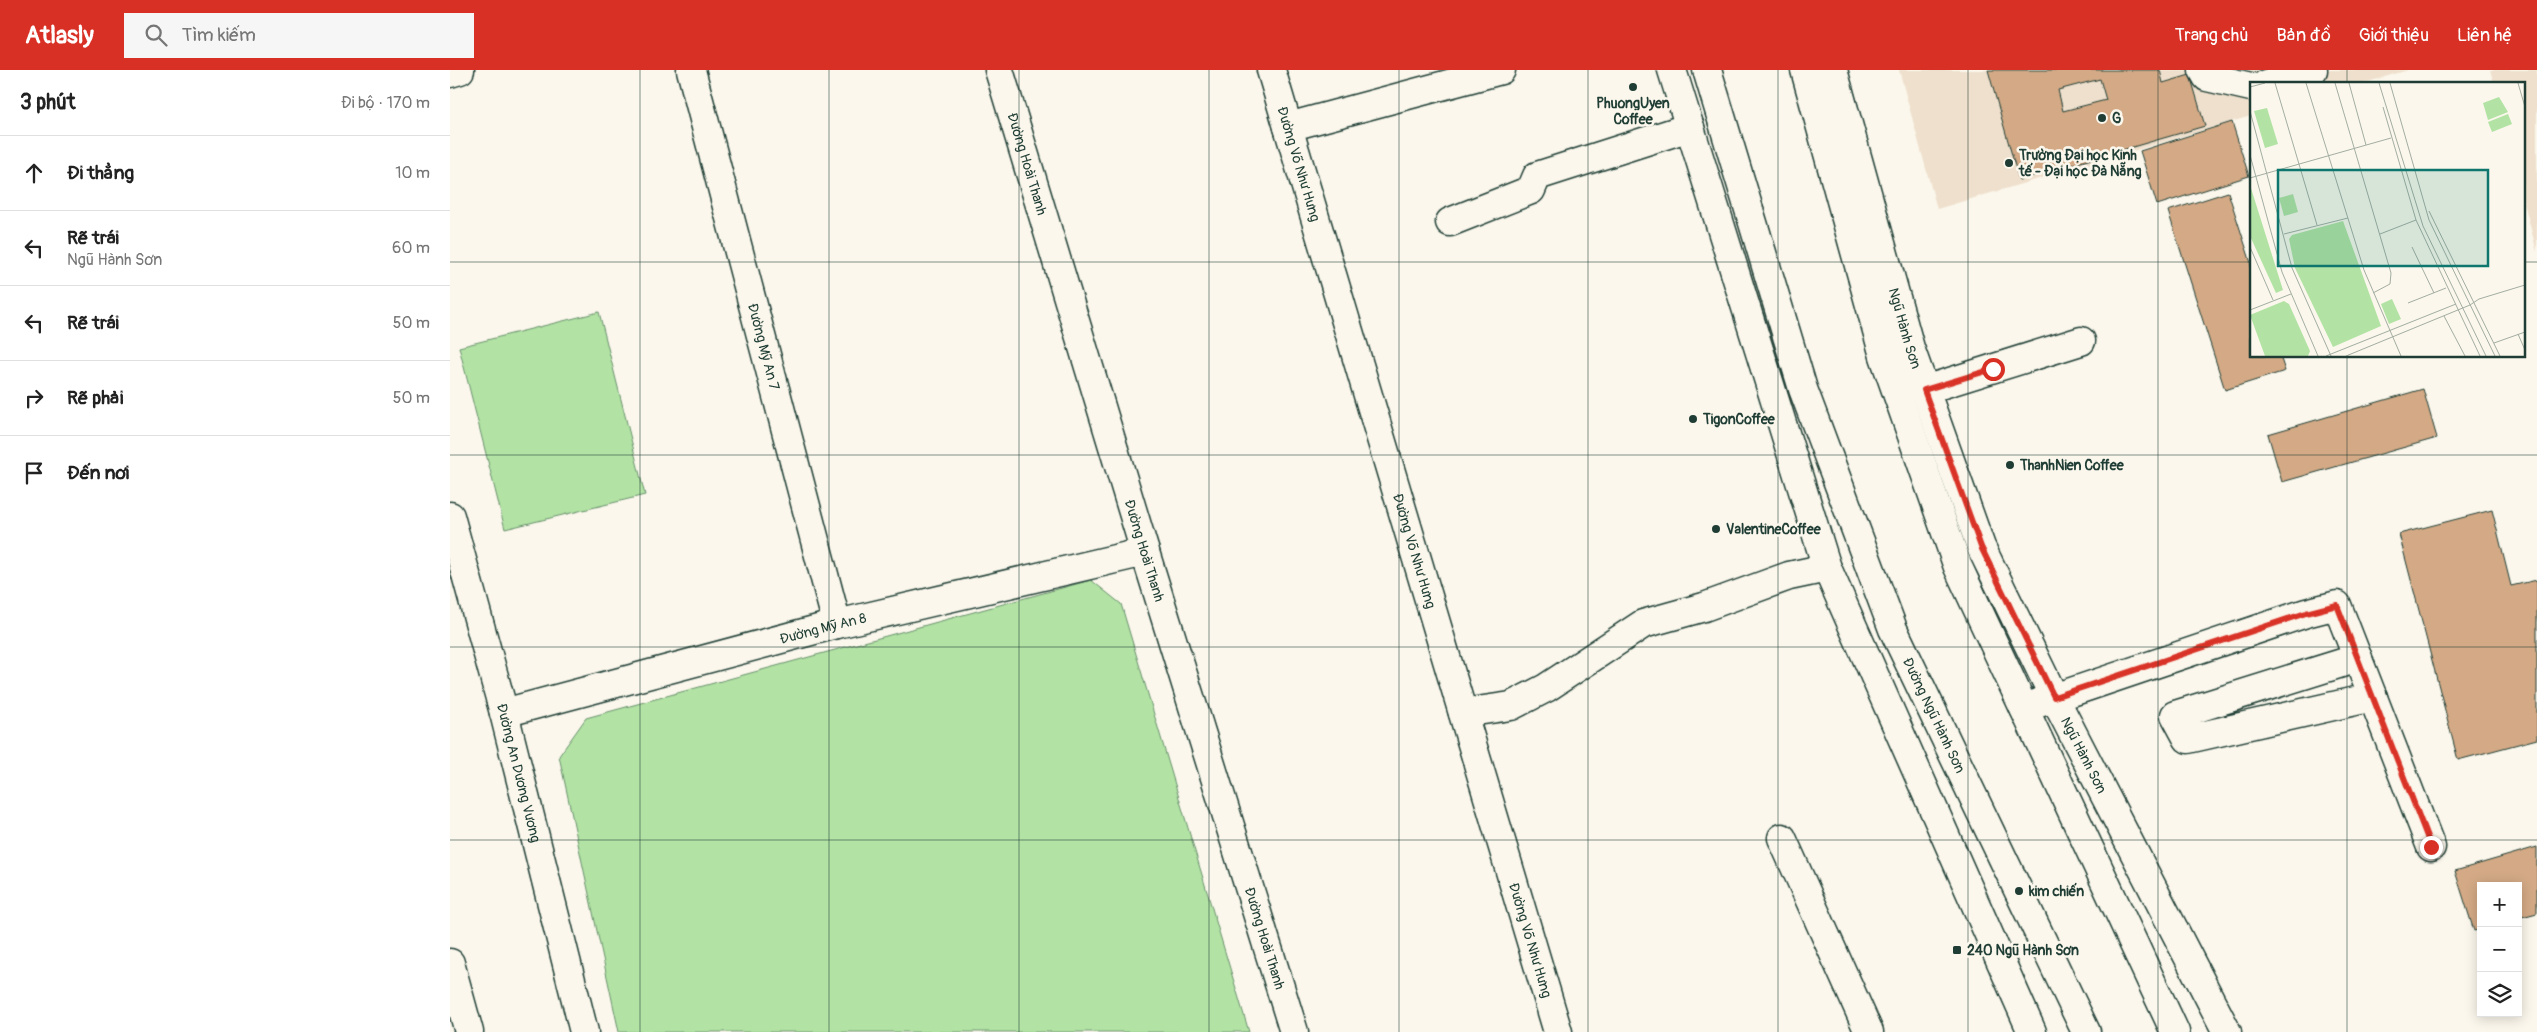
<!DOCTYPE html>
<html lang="vi">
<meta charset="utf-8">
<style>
:root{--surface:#fff;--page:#f6f6f6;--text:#222;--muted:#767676;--line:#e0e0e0;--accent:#d93025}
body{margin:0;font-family:Pangolin,sans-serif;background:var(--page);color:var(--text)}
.controls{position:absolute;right:15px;bottom:15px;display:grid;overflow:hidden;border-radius:0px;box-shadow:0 2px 12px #0003}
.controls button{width:45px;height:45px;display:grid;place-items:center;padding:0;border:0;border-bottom:1px solid var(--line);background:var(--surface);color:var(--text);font:25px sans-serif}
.stop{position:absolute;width:15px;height:15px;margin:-11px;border:4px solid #d93025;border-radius:50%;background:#fff}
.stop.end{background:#d93025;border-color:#fff;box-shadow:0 1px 5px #0008}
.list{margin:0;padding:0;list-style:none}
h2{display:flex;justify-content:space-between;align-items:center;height:65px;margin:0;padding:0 20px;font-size:21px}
h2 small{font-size:16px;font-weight:400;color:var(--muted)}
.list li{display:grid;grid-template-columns:32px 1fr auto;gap:15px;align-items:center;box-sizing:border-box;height:75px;padding:0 20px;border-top:1px solid var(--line)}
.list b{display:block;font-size:19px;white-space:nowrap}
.list p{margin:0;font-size:16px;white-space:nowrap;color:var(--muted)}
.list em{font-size:16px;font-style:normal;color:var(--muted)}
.icon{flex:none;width:28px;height:28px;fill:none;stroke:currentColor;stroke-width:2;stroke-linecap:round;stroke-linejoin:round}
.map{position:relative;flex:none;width:2087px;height:962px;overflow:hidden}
header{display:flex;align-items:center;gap:30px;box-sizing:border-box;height:70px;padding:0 25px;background:var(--accent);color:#fff}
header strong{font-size:24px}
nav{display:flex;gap:28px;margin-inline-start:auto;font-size:18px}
.search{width:350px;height:45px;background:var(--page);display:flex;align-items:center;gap:12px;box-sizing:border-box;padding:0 18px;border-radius:0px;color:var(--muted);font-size:19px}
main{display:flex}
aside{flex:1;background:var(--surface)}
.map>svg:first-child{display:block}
.built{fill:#efe0cd}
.green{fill:#b2e3a4;stroke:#68906c}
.building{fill:#d4aa86;stroke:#1f3d34;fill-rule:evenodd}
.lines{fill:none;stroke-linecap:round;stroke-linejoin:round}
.minor-casing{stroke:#1f3d34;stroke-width:31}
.major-casing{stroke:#1f3d34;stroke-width:31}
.highway-casing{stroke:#1f3d34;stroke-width:31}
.minor{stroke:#fbf7ec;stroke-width:28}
.major{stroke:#fbf7ec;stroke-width:28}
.highway{stroke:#fbf7ec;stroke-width:28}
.route{stroke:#d93025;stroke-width:6}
.grid{fill:none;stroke:#1f3d34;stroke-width:1;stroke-opacity:0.55}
.poi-dot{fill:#1f3d34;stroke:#fbf7ec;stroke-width:2}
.labels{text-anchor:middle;stroke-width:5;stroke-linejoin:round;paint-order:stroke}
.poi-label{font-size:14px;font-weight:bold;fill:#1f3d34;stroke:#fbf7ec;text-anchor:start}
.street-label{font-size:14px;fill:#1f3d34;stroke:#fbf7ec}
.inset-road{fill:none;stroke:#a3ada2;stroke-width:1}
.view{fill:#0f766e;fill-opacity:0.15;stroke:#0f766e;stroke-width:2.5}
.inset-edge{fill:none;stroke:#1f3d34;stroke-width:2.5}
</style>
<header>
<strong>Atlasly</strong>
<div class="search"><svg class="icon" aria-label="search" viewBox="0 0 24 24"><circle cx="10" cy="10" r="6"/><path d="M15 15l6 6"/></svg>Tìm kiếm</div>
<nav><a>Trang chủ</a><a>Bản đồ</a><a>Giới thiệu</a><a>Liên hệ</a></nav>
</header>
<main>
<aside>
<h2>3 phút<small>Đi bộ · 170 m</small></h2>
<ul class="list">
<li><svg class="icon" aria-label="ahead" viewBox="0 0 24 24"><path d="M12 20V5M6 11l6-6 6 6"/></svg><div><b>Đi thẳng</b></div><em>10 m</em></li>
<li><svg class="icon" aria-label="left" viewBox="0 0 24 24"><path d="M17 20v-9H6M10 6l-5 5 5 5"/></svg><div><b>Rẽ trái</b><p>Ngũ Hành Sơn</p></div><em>60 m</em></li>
<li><svg class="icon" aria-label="left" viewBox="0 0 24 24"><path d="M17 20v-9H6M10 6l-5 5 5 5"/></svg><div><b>Rẽ trái</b></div><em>50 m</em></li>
<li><svg class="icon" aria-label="right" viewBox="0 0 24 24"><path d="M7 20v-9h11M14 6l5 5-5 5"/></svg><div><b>Rẽ phải</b></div><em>50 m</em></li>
<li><svg class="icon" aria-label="arrive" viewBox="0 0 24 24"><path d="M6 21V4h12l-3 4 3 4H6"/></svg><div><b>Đến nơi</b></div></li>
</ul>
</aside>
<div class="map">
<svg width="2087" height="962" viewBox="0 0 2087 962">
<rect width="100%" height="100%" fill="#fbf7ec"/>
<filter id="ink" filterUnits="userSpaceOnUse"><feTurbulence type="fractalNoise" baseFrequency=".02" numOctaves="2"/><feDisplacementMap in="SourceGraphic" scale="10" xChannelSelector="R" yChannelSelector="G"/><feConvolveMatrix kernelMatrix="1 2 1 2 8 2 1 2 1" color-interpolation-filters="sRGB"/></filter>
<g filter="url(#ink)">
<g class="built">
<polygon points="1449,0 1958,0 1911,14 1801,14 1801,46 1487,139"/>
<polygon points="2040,0 2087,0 2087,182 2073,129 2073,14 2044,14"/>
</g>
<g class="green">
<polygon points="149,242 195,425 55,459 9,277"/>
<polygon points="641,510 671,534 799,962 169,962 109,686 136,648"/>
</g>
<g class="building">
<path d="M1538 0H1710L1713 13 1740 5 1755 56 1569 110ZM1650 9 1656 30 1613 41 1608 20Z"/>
<polygon points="1782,52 1799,106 1707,135 1690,81"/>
<polygon points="1778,122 1801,193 1801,286 1830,286 1835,301 1775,320 1718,141"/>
<polygon points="1973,319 1987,368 1832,412 1818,364"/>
<polygon points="2042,440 2061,516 2087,510 2087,669 2008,690 1949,464"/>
<polygon points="2087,777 2087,843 2068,848 2068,816 2031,816 2031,859 2024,861 2005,801"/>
</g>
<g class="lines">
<defs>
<g id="minor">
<path id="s1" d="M241 0 387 554"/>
<path id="s2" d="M549 0 695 482 844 962"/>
<path id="s3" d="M821 0 1108 962"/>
<polyline points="1753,0 1757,7 1801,17"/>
<polyline points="0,3 10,0"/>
<polyline points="1816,14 1863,0"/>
<polyline points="838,57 1051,0"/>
<polyline points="1000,152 1081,120 1087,106 1240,57"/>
<polyline points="1474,320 1631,271"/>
<path id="s4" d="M0 446 54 643 134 962"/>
<polyline points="1908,588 1725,645 1738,669 1923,627"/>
<polyline points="1574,638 1856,543 1887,535 1981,777"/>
<path id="s5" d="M54 643 387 554 695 482"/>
<polyline points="1013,643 1061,636 1096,618 1193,554 1254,537 1339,506 1377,498"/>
<polyline points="1332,768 1419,962"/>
<polyline points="0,893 19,962"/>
</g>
<g id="major">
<polyline points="1222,0 1377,498 1582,962"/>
<path id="s6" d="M1383 0 1460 278 1531 477 1604 627 1777 962"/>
</g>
<g id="highway">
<path id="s7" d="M1257 0 1353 319 1443 559 1636 962"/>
<polyline points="1355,0 1434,286 1508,497 1725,962"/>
</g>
</defs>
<use href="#minor" class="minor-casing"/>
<use href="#major" class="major-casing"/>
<use href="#highway" class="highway-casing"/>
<use href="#minor" class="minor"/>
<use href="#major" class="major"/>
<use href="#highway" class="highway"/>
</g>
</g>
<g class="lines" filter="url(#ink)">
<polyline class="route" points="1543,299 1474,320 1531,477 1604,627 1856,543 1887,535 1981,777"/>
</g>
<path class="grid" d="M190 0V962M379 0V962M569 0V962M759 0V962M949 0V962M1138 0V962M1328 0V962M1518 0V962M1708 0V962M1897 0V14M0 192H1801M2073 192H2087M1897 286V962M0 385H2087M0 577H2087M0 770H2087"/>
<g class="poi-dot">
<circle cx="1183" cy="17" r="5"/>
<circle cx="1652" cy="48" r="5"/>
<circle cx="1559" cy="93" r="5"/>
<circle cx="1243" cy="349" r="5"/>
<circle cx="1560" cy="395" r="5"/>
<circle cx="1266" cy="459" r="5"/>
<circle cx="1569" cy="821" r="5"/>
<rect x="1502" y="875" width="10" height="10" rx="2.5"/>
</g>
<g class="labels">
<g class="poi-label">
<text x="1183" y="38" text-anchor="middle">PhuongUyen<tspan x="1183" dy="16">Coffee</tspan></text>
<text x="1662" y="53">G</text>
<text x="1569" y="90">Trường Đại học Kinh<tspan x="1569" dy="16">tế - Đại học Đà Nẵng</tspan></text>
<text x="1253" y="354">TigonCoffee</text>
<text x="1570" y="400">ThanhNien Coffee</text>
<text x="1276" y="464">ValentineCoffee</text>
<text x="1579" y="826">kim chiến</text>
<text x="1517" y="885">240 Ngũ Hành Sơn</text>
</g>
<g class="street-label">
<text dy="5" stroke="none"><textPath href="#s3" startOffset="98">Đường Võ Như Hưng</textPath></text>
<text dy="5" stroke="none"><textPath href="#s2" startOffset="98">Đường Hoài Thanh</textPath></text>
<text dy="5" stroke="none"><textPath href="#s6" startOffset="268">Ngũ Hành Sơn</textPath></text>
<text dy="5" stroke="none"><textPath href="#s1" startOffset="286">Đường Mỹ An 7</textPath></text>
<text dy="5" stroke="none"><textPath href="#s3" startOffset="502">Đường Võ Như Hưng</textPath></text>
<text dy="5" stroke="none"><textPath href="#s2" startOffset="502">Đường Hoài Thanh</textPath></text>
<text dy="5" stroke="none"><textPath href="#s5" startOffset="330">Đường Mỹ An 8</textPath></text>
<text dy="5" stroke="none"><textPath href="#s7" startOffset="685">Đường Ngũ Hành Sơn</textPath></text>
<text dy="5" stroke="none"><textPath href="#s6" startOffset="732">Ngũ Hành Sơn</textPath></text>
<text dy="5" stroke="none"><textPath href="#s4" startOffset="266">Đường An Dương Vương</textPath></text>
<text dy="5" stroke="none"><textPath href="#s2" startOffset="908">Đường Hoài Thanh</textPath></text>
<text dy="5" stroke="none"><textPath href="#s3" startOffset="908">Đường Võ Như Hưng</textPath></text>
</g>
</g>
<g transform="translate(1800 12)">
<rect width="275" height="275" fill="#fbf7ec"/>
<path d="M249 15 258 30 238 38 233 21ZM17 26 28 62 15 66 4 29ZM258 32 262 42 242 50 238 40ZM0 103 33 208 26 211 0 154ZM43 112 48 130 34 134 29 116ZM93 139 131 244 83 265 45 186 39 157 42 153ZM142 217 151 237 139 242 131 222ZM34 219 39 222 60 269 58 274H15L0 233Z" fill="#b2e3a4"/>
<path class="inset-road" d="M25 1 67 143M56 1 114 188 151 274M85 1 141 191 140 202 123 211M99 1 116 63M129 1 173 144 236 274M140 1 179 138 245 274M268 1 275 25M0 5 15 1M133 25 166 138 230 274M0 29 42 186 81 274M0 73 32 190 68 274M0 96 141 56M179 129 250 274M34 152 98 136M130 152 166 138M0 165 23 218M162 165 184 211M158 221 196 206M0 228 41 212M194 234 215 274M268 252 275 268M244 261 275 250M76 274 206 222M96 274 220 223 229 217 275 203"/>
<path class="view" d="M28 88H238V184H28Z"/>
<rect width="275" height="275" class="inset-edge"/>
</g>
</svg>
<div class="controls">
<button>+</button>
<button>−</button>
<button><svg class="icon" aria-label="layers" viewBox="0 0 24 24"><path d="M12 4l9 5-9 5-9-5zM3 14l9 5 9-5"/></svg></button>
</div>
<div class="stop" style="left:1543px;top:299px"></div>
<div class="stop end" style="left:1981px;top:777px"></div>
</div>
</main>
